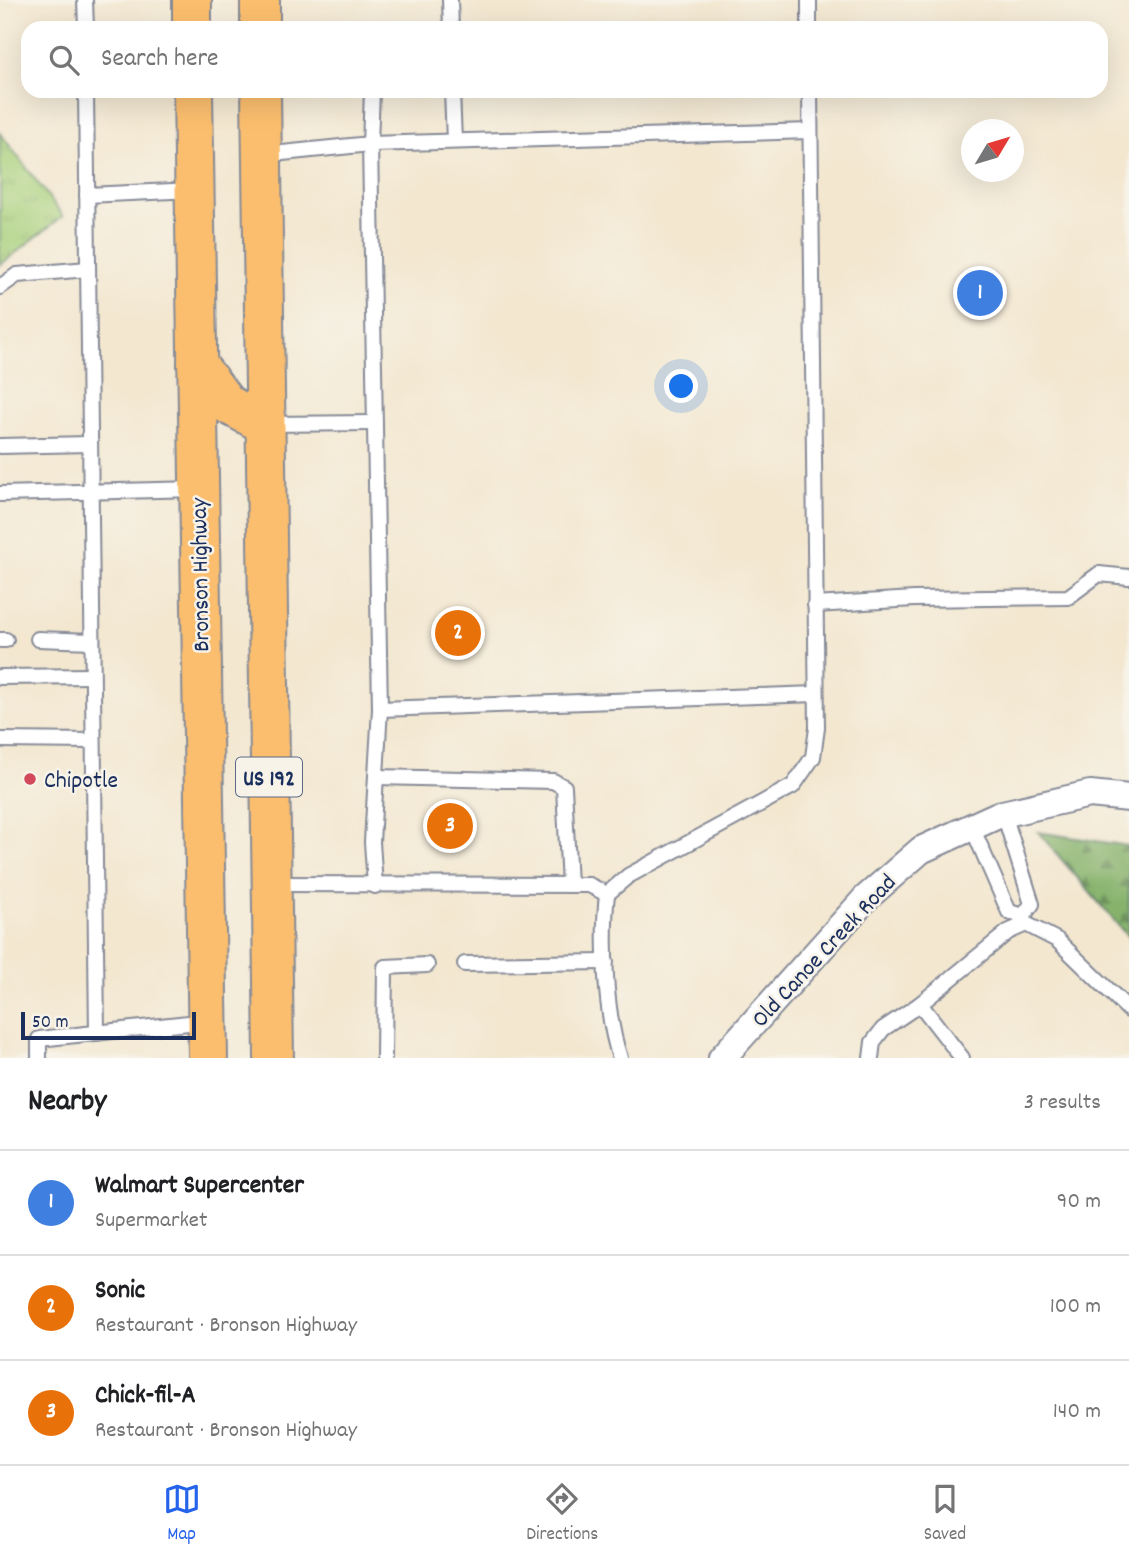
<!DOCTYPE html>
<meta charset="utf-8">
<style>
:root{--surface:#fff;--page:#f6f6f6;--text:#202124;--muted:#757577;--line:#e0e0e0;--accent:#2563eb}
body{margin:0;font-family:Dekko,sans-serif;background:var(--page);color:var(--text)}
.compass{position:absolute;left:961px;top:119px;width:63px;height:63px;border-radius:50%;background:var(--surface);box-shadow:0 7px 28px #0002;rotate:52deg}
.scale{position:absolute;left:21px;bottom:18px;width:175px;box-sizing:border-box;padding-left:7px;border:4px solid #1b2f5e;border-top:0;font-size:19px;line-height:24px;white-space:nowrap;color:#1b2f5e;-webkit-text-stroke:5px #f7f3e8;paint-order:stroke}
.you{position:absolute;left:682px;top:387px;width:24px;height:24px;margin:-18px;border:5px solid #fff;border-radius:50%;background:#1a73e8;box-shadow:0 0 0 10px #1a73e833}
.badge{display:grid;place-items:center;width:46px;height:46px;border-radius:50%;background:var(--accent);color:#fff;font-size:23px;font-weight:700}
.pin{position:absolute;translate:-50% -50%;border:4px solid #fff;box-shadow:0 2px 7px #0006}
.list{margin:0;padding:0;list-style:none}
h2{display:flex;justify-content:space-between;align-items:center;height:91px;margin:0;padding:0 28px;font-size:30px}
h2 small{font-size:23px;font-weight:400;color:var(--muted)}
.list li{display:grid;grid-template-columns:46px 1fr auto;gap:21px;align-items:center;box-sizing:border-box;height:105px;padding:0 28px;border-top:2px solid var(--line)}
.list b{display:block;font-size:26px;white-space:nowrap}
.list p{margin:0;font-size:23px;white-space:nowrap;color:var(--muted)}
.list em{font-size:23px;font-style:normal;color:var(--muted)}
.icon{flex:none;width:38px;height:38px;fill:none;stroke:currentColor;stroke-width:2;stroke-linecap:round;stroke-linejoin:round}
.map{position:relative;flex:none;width:1129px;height:1058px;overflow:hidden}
.search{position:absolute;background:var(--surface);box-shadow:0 7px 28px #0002;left:21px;right:21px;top:21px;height:77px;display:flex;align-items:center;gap:18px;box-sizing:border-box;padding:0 24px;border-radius:21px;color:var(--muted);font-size:26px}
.sheet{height:406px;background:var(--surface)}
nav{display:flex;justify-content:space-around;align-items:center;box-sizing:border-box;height:98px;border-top:2px solid var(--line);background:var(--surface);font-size:19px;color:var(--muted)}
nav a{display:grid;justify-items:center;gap:4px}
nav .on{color:var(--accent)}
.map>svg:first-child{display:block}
.grass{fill:url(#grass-tufts);stroke:#62806d;stroke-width:2}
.forest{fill:url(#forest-firs);stroke:#507065;stroke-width:2}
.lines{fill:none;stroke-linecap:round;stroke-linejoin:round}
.service-casing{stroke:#878b97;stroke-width:18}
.minor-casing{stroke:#878b97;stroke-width:30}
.trunk-casing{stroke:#878b97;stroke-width:42}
.service{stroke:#fff;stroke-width:14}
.minor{stroke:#fff;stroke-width:26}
.trunk{stroke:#fbbe6e;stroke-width:38}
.poi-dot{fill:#d1495b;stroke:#f7f3e8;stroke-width:2.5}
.labels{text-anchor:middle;stroke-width:5;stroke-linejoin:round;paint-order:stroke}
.shield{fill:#f7f3e8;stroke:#5d6a87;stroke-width:2}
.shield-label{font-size:23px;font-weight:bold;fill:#1b2f5e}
.street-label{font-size:24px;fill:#1b2f5e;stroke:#f7f3e8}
.poi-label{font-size:24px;fill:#1b2f5e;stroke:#f7f3e8;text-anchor:start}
</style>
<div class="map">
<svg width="1129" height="1058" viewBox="0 0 1129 1058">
<defs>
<pattern id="grass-tufts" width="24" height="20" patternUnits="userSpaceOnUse" patternTransform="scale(1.75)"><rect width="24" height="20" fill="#a8d07c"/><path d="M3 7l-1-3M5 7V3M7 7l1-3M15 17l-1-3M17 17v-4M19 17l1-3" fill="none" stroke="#90b36e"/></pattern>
<pattern id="forest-firs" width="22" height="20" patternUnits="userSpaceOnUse" patternTransform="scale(1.75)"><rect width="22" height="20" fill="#86b26c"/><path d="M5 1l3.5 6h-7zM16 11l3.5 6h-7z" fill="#6d915c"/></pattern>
</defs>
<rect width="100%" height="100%" fill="#f7f3e8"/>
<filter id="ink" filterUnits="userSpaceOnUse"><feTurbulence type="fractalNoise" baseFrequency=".0143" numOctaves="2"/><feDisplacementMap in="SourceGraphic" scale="14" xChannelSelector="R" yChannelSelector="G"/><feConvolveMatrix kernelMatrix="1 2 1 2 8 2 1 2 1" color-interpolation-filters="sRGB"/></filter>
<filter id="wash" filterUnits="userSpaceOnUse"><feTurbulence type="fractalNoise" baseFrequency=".00686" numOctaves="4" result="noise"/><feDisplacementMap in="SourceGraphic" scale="28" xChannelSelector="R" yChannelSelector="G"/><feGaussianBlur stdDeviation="1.57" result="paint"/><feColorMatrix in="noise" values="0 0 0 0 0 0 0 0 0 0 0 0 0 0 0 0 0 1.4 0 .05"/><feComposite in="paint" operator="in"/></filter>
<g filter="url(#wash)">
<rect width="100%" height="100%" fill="#f3e7d0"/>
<polygon class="grass" points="0,133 63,216 0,265"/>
<polygon class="forest" points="1038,832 1129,846 1129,938"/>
</g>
<g filter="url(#ink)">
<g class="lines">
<defs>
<g id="service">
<polyline points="85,0 86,28"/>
<polyline points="450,0 451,28"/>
<polyline points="809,0 809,28"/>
<polyline points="86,91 97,1033"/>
<polyline points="372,91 370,144 380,709 372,842 375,886"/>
<polyline points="452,91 454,141"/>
<polyline points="263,155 370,144 810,131"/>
<polyline points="87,195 194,190"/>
<polyline points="0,287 17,275 88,269"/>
<polyline points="265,424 375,423"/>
<polyline points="0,446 89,444"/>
<polyline points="0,494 197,489"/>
<polyline points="815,605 914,599 1068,597 1099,574 1129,577"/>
<polyline points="38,639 92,641"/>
<polyline points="0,640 6,640"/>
<polyline points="0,677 92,676"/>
<polyline points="380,709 816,694"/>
<polyline points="0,740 93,741"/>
<polyline points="376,777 553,781 564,787 569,885"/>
<polyline points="972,827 1009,912 1023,916 1032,904 1004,814"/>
<polyline points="275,884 589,885 607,894"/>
<polyline points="465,964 606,962"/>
<polyline points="920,1004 962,1058"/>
<polyline points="39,1058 39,1039 207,1021"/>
<polyline points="384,1058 385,967 427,965"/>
<path d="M620 1058C605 1014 602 940 607 894L628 876 793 786 813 757 817 728 810 91"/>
<polyline points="871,1058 873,1042 883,1029 920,1004 1008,932 1026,924 1057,940 1129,1010"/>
</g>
<polyline id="minor" points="722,1058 866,898 921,850 998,815 1090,794 1129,798"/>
<g id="trunk">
<polyline points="192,0 192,28"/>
<polyline points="260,0 260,28"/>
<polyline points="193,91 208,1058"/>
<polyline points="261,91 274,1058"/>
<polyline points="197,364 227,404 264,424"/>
</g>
</defs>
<use href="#service" class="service-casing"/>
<use href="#minor" class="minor-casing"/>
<use href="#trunk" class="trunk-casing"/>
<use href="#service" class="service"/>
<use href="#minor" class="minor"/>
<use href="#trunk" class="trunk"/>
</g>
</g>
<circle class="poi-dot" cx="30" cy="779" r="7"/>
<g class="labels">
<rect class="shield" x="236" y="757.5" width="66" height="39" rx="5"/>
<g class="shield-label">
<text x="269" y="785">US 192</text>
</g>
<g class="street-label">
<text transform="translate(199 575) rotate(-91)" y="8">Bronson Highway</text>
<text transform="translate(823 950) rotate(-47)" y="8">Old Canoe Creek Road</text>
</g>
<g class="poi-label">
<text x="44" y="787">Chipotle</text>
</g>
</g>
</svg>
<svg class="compass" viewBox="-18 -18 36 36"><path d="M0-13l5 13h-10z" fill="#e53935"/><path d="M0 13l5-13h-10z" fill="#757577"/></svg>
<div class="scale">50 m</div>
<div class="you"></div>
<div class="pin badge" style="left:980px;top:293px;background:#3f7fe0">1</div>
<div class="pin badge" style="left:458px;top:633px;background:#e8710a">2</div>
<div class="pin badge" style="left:450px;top:826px;background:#e8710a">3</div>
<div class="search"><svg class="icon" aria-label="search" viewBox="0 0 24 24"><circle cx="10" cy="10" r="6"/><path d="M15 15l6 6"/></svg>Search here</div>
</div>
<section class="sheet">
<h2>Nearby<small>3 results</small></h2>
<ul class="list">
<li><span class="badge" style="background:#3f7fe0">1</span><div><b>Walmart Supercenter</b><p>Supermarket</p></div><em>90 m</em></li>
<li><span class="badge" style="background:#e8710a">2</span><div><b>Sonic</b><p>Restaurant · Bronson Highway</p></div><em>100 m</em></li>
<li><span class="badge" style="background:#e8710a">3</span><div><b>Chick-fil-A</b><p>Restaurant · Bronson Highway</p></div><em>140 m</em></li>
</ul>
</section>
<nav>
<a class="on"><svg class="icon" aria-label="map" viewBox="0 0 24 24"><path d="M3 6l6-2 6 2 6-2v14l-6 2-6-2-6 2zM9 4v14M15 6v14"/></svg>Map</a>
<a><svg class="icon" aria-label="directions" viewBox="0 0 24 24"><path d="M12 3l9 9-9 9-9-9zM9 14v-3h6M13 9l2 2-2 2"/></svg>Directions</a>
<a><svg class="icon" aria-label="saved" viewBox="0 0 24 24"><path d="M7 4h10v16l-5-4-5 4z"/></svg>Saved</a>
</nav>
